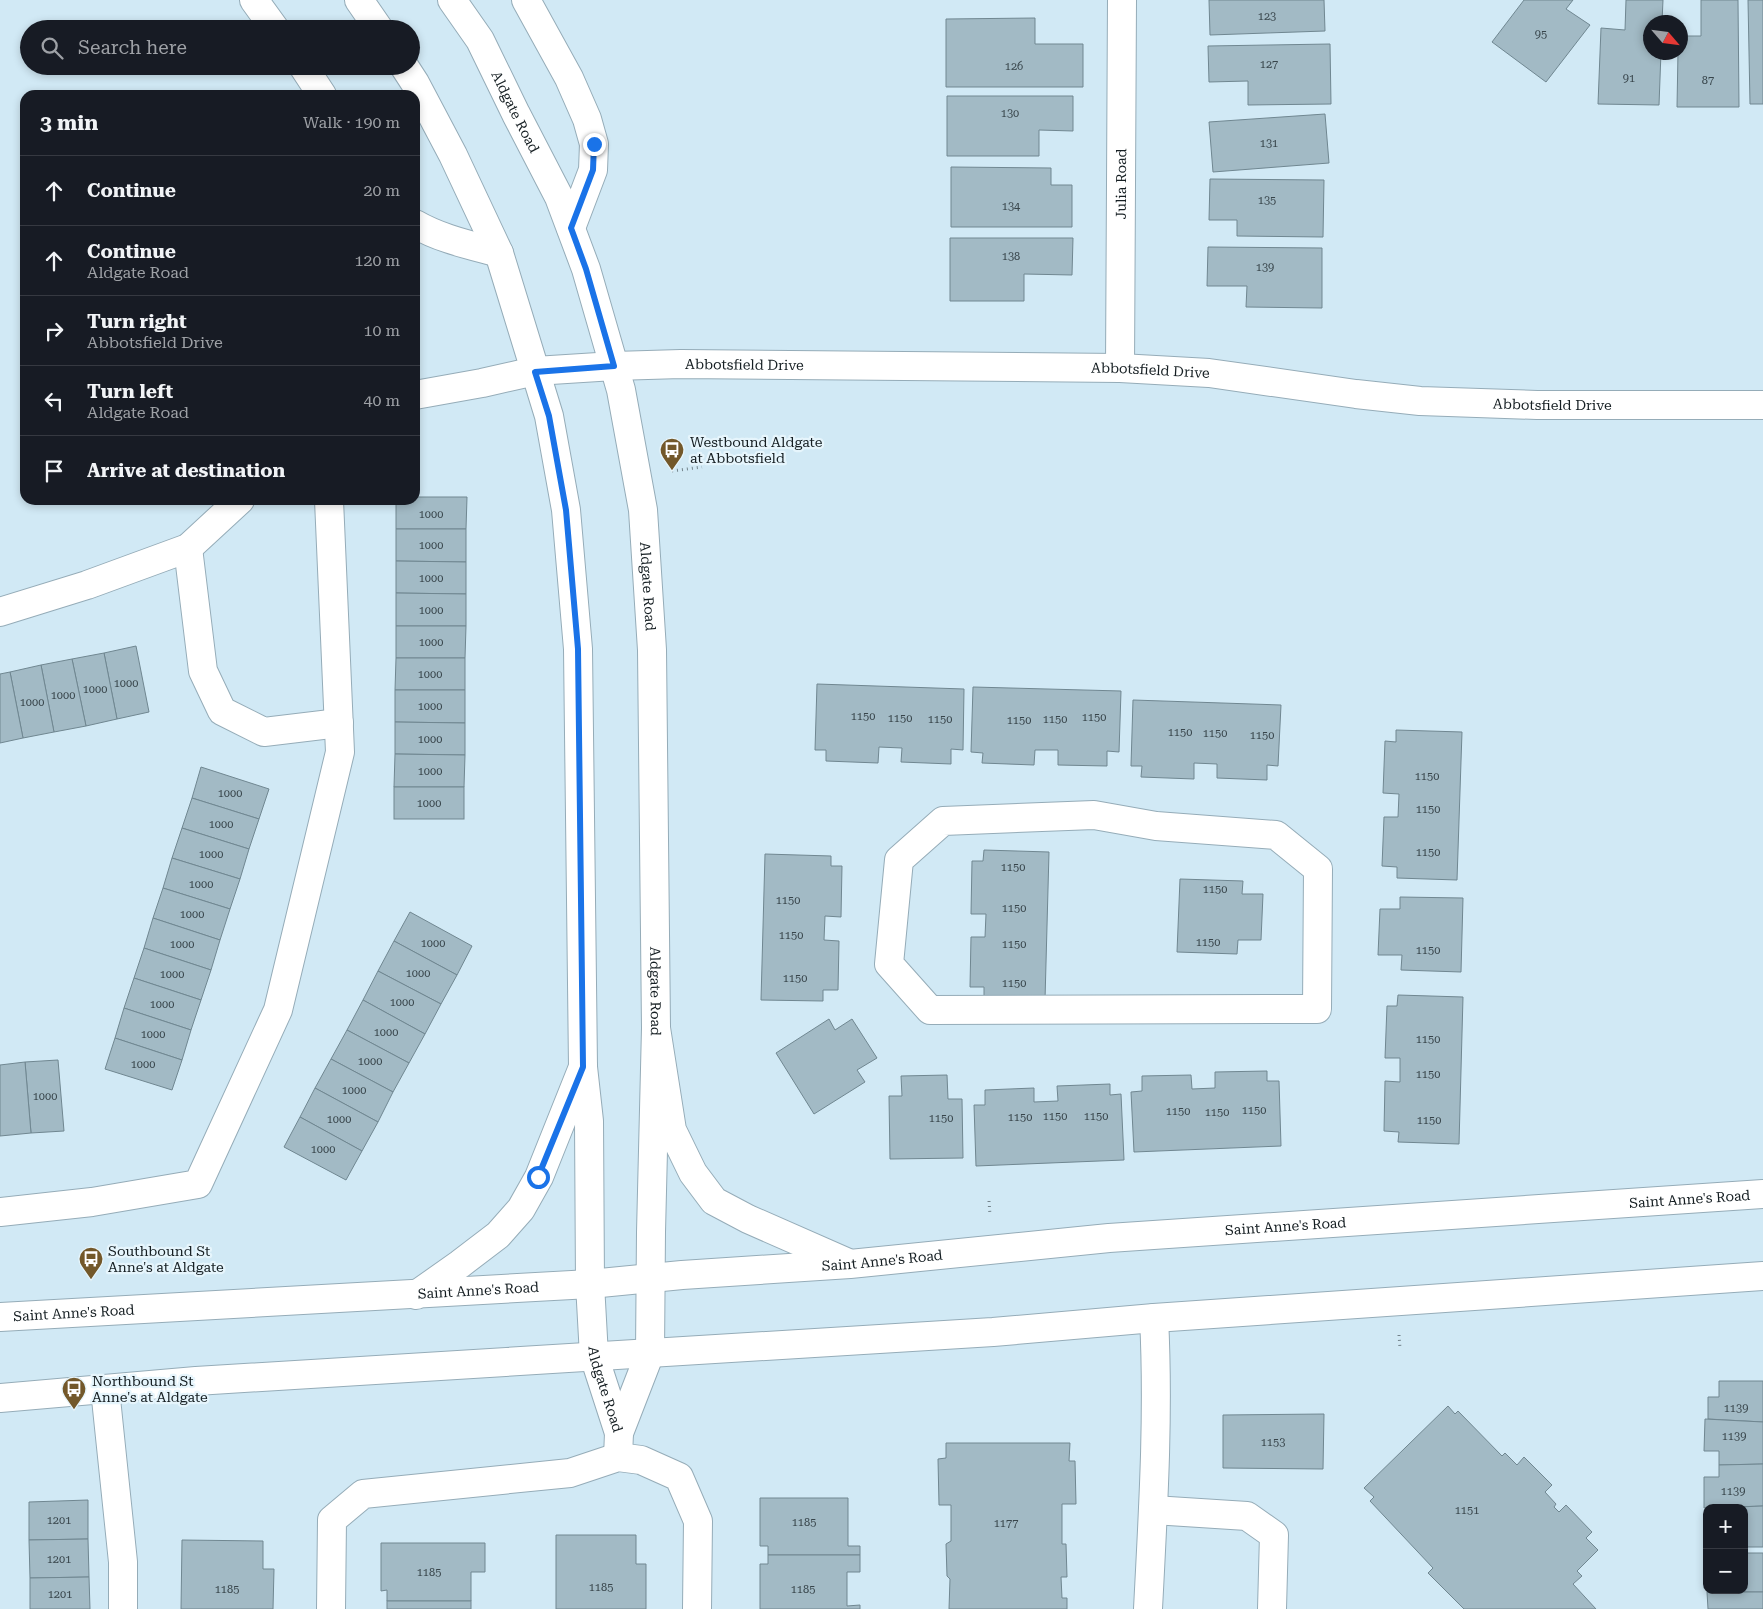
<!DOCTYPE html>
<meta charset="utf-8">
<style>
:root{--surface:#171b24;--page:#20242c;--text:#f1f3f6;--muted:#9ea1a6;--line:#363941}
body{margin:0;font-family:"Roboto Serif",serif;background:var(--page);color:var(--text)}
.controls{position:absolute;right:15px;bottom:15px;display:grid;overflow:hidden;border-radius:10px;box-shadow:0 2px 8px #0003}
.controls button{width:45px;height:45px;display:grid;place-items:center;padding:0;border:0;border-bottom:1px solid var(--line);background:var(--surface);color:var(--text);font:25px sans-serif}
.compass{position:absolute;left:1643px;top:15px;width:45px;height:45px;border-radius:50%;background:var(--surface);box-shadow:0 2px 8px #0003;rotate:118deg}
.stop{position:absolute;width:15px;height:15px;margin:-11px;border:4px solid #1a73e8;border-radius:50%;background:#fff}
.stop.end{background:#1a73e8;border-color:#fff;box-shadow:0 1px 5px #0008}
.list{margin:0;padding:0;list-style:none}
h2{display:flex;justify-content:space-between;align-items:center;height:65px;margin:0;padding:0 20px;font-size:21px}
h2 small{font-size:16px;font-weight:400;color:var(--muted)}
.list li{display:grid;grid-template-columns:32px 1fr auto;gap:15px;align-items:center;box-sizing:border-box;height:70px;padding:0 20px;border-top:1px solid var(--line)}
.list b{display:block;font-size:19px;white-space:nowrap}
.list p{margin:0;font-size:16px;white-space:nowrap;color:var(--muted)}
.list em{font-size:16px;font-style:normal;color:var(--muted)}
.icon{flex:none;width:28px;height:28px;fill:none;stroke:currentColor;stroke-width:2;stroke-linecap:round;stroke-linejoin:round}
.map{position:relative;flex:none;width:1763px;height:1609px;overflow:hidden}
.search{position:absolute;background:var(--surface);box-shadow:0 2px 8px #0003;left:20px;top:20px;width:400px;height:55px;display:flex;align-items:center;gap:12px;box-sizing:border-box;padding:0 18px;border-radius:28px;color:var(--muted);font-size:19px}
.panel{position:absolute;background:var(--surface);box-shadow:0 2px 8px #0003;left:20px;top:90px;width:400px;height:415px;border-radius:15px}
.map>svg:first-child{display:block}
.building{fill:#a2bac5;stroke:#708791}
.lines{fill:none;stroke-linecap:round;stroke-linejoin:round}
.minor-casing{stroke:#95acb8;stroke-width:30}
.major-casing{stroke:#95acb8;stroke-width:30}
.path{stroke:#73838b;stroke-width:3;stroke-dasharray:1 4;stroke-linecap:butt}
.minor{stroke:#fff;stroke-width:28}
.major{stroke:#fff;stroke-width:28}
.route{stroke:#1a73e8;stroke-width:6}
.labels{text-anchor:middle;stroke-width:4.5;stroke-linejoin:round;paint-order:stroke}
.number-label{font-size:11px;fill:#38454b}
.street-label{font-size:14px;fill:#151e22;stroke:#e6f5fc}
.poi-label{font-size:14px;fill:#151e22;stroke:#e6f5fc;text-anchor:start}
</style>
<div class="map">
<svg width="1763" height="1609" viewBox="0 0 1763 1609">
<rect width="100%" height="100%" fill="#d1e9f5"/>
<g class="building">
<polygon points="1209,0 1324,0 1325,31 1210,35"/>
<polygon points="1524,0 1573,0 1566,9 1590,25 1546,82 1492,42"/>
<polygon points="1626,0 1663,0 1662,22 1650,22 1650,52 1661,52 1659,105 1598,104 1601,28 1625,30"/>
<polygon points="1701,0 1738,0 1739,107 1677,107 1678,52 1680,52 1680,36 1701,36"/>
<polygon points="1748,0 1763,0 1763,104 1750,104"/>
<polygon points="1035,18 1035,44 1083,44 1083,87 946,87 946,19"/>
<polygon points="1330,44 1331,104 1248,105 1248,81 1209,82 1208,46"/>
<polygon points="947,96 1073,96 1073,131 1039,130 1039,156 947,156"/>
<polygon points="1325,114 1329,163 1213,172 1209,122"/>
<polygon points="951,167 1051,168 1051,185 1072,185 1072,227 951,227"/>
<polygon points="1210,179 1324,180 1323,237 1237,236 1237,220 1209,220"/>
<polygon points="950,238 1073,238 1072,275 1024,274 1024,301 950,301"/>
<polygon points="1208,247 1322,248 1322,308 1246,307 1247,286 1207,286"/>
<polygon points="415,497 467,497 466,529 396,529 396,500 415,500"/>
<polygon points="396,529 466,529 466,562 396,561"/>
<polygon points="396,561 466,562 466,594 396,593"/>
<polygon points="396,593 466,594 466,626 396,626"/>
<polygon points="396,626 466,626 465,658 396,658"/>
<polygon points="136,646 149,712 117,719 104,653"/>
<polygon points="104,653 117,719 86,726 72,659"/>
<polygon points="396,658 465,658 465,690 395,690"/>
<polygon points="72,659 86,726 54,732 41,665"/>
<polygon points="41,665 54,732 23,738 10,672"/>
<polygon points="10,672 23,738 0,743 0,674"/>
<polygon points="817,684 964,689 963,750 951,749 951,764 901,762 902,748 879,747 878,763 826,761 826,750 815,750"/>
<polygon points="973,687 1121,691 1119,752 1107,751 1107,766 1058,765 1058,750 1035,750 1034,765 982,763 983,753 971,752"/>
<polygon points="395,690 465,690 465,723 395,722"/>
<polygon points="1133,700 1281,705 1278,766 1267,765 1267,780 1217,778 1217,764 1194,763 1194,779 1141,777 1142,766 1131,766"/>
<polygon points="395,722 465,723 465,755 395,754"/>
<polygon points="1396,730 1462,732 1457,880 1397,878 1397,867 1382,866 1384,817 1398,817 1399,794 1383,793 1385,741 1396,742"/>
<polygon points="395,754 465,755 464,787 394,787"/>
<polygon points="201,767 269,789 259,819 192,798"/>
<rect x="394" y="787" width="70" height="32"/>
<polygon points="192,798 259,819 249,849 182,828"/>
<polygon points="182,828 249,849 240,879 172,858"/>
<polygon points="984,850 1049,852 1045,1000 984,998 984,987 970,987 971,937 985,937 986,914 971,914 972,861 983,861"/>
<polygon points="765,854 831,856 831,866 842,866 841,917 825,916 824,940 839,941 838,990 823,990 823,1001 761,1000"/>
<polygon points="172,858 240,879 230,909 163,888"/>
<polygon points="1180,879 1243,881 1242,894 1263,894 1261,940 1238,940 1237,954 1177,952"/>
<polygon points="163,888 230,909 220,940 153,918"/>
<polygon points="1400,897 1463,898 1461,972 1401,970 1402,955 1378,955 1380,909 1400,909"/>
<polygon points="410,912 472,946 457,975 394,941"/>
<polygon points="153,918 220,940 211,970 144,948"/>
<polygon points="394,941 457,975 441,1004 378,971"/>
<polygon points="144,948 211,970 201,1000 134,978"/>
<polygon points="378,971 441,1004 425,1034 363,1000"/>
<polygon points="134,978 201,1000 191,1030 124,1008"/>
<polygon points="1398,995 1463,997 1459,1144 1398,1142 1399,1132 1384,1131 1385,1081 1400,1082 1400,1058 1385,1058 1387,1006 1397,1006"/>
<polygon points="363,1000 425,1034 409,1063 347,1030"/>
<polygon points="124,1008 191,1030 182,1060 115,1038"/>
<polygon points="829,1019 835,1030 852,1019 877,1058 857,1070 865,1082 814,1114 776,1053"/>
<polygon points="347,1030 409,1063 393,1092 331,1059"/>
<polygon points="115,1038 182,1060 172,1090 105,1069"/>
<polygon points="331,1059 393,1092 378,1122 315,1088"/>
<polygon points="58,1060 64,1131 31,1133 25,1062"/>
<polygon points="25,1062 31,1133 0,1136 0,1065"/>
<polygon points="1267,1071 1267,1081 1279,1081 1281,1146 1134,1152 1131,1092 1142,1091 1142,1076 1191,1075 1192,1089 1215,1088 1215,1072"/>
<polygon points="947,1075 948,1099 962,1099 963,1158 890,1159 889,1096 902,1096 901,1076"/>
<polygon points="1110,1084 1110,1095 1121,1094 1124,1160 976,1166 974,1105 985,1105 985,1090 1034,1088 1034,1102 1058,1101 1057,1086"/>
<polygon points="315,1088 378,1122 362,1151 300,1117"/>
<polygon points="300,1117 362,1151 346,1180 284,1147"/>
<polygon points="1719,1381 1763,1381 1763,1422 1708,1419 1708,1397 1719,1397"/>
<polygon points="1448,1406 1455,1414 1458,1411 1502,1456 1505,1453 1517,1465 1524,1457 1552,1485 1545,1492 1556,1504 1554,1507 1559,1512 1566,1505 1592,1532 1586,1538 1598,1550 1577,1571 1582,1576 1573,1584 1596,1609 1464,1609 1428,1573 1433,1568 1370,1501 1374,1497 1364,1488"/>
<polygon points="1324,1414 1323,1469 1223,1468 1223,1415"/>
<polygon points="1705,1419 1763,1422 1763,1464 1719,1465 1719,1451 1704,1451"/>
<polygon points="946,1443 1070,1443 1069,1461 1075,1461 1076,1504 1062,1504 1062,1544 1066,1544 1067,1577 1061,1577 1062,1598 1067,1598 1067,1609 949,1609 950,1579 947,1576 946,1544 951,1541 951,1505 939,1505 938,1459 946,1458"/>
<polygon points="1763,1464 1763,1506 1704,1508 1704,1477 1719,1477 1719,1465"/>
<polygon points="760,1498 848,1498 848,1546 860,1546 860,1555 768,1555 768,1546 760,1546"/>
<polygon points="88,1500 88,1539 29,1540 29,1502"/>
<polygon points="1763,1506 1763,1547 1744,1547 1744,1508 1710,1508"/>
<polygon points="556,1535 636,1535 636,1564 646,1564 646,1609 556,1609"/>
<polygon points="88,1539 89,1577 30,1578 29,1540"/>
<polygon points="182,1540 263,1541 263,1569 274,1569 273,1609 181,1609"/>
<polygon points="381,1543 485,1543 485,1572 471,1572 471,1601 387,1601 387,1590 381,1591"/>
<polygon points="1744,1553 1763,1553 1763,1592 1710,1592 1710,1590 1744,1590"/>
<polygon points="768,1555 860,1555 860,1572 847,1572 847,1606 860,1605 860,1609 760,1609 760,1564 768,1564"/>
<polygon points="89,1577 90,1609 30,1609 30,1578"/>
<polygon points="1707,1592 1763,1592 1763,1609 1708,1609"/>
<rect x="387" y="1601" width="84" height="8"/>
</g>
<g class="lines">
<defs>
<g id="minor">
<polyline points="254,0 275,29"/>
<polyline points="359,0 379,29"/>
<path id="s1" d="M452 0 480 40 516 114 559 197 586 269 621 390 643 510 652 650 656 1028 651 1232 650 1353 619 1433 618 1457"/>
<polyline points="526,0 569,78 587,119 594,144 593,170 571,228"/>
<polyline points="303,66 322,95"/>
<path id="s2" d="M404 66 415 83 453 155 499 253 549 416 566 510 578 649 583 1067 589 1121 590 1284 594 1356 619 1433"/>
<path d="M415 224C441 239 470 245 499 253"/>
<path id="s3" d="M1120 368 1122 0"/>
<path id="s4" d="M415 395 482 383 535 371 614 366 681 364 1120 368 1209 373 1356 394 1420 401 1537 405H1763"/>
<polyline points="188,548 203,671 222,711 264,732 339,723"/>
<polyline points="0,612 87,585 188,548 240,500"/>
<polygon points="1094,815 1156,826 1276,835 1318,869 1317,1009 930,1010 889,964 899,860 943,821"/>
<polyline points="0,1212 92,1202 198,1184 278,1010 340,752 329,500"/>
<polyline points="105,1389 123,1562 123,1609"/>
<polyline points="1153,1510 1247,1516 1274,1535 1272,1609"/>
<polyline points="331,1609 332,1520 363,1494 570,1473 618,1457 641,1460 679,1477 698,1521 697,1609"/>
<path d="M1148 1609C1153 1512 1159 1415 1154 1318"/>
</g>
<g id="major">
<polyline points="656,1028 672,1130 693,1173 714,1201 748,1219 846,1262"/>
<polyline points="416,1295 460,1264 498,1235 521,1209 539,1177 583,1067"/>
<path id="s5" d="M0 1317 590 1284 682 1275 850 1264 1109 1238 1763 1194"/>
<polyline points="0,1398 196,1381 993,1332 1154,1318 1763,1276"/>
</g>
</defs>
<use href="#minor" class="minor-casing"/>
<use href="#major" class="major-casing"/>
<g class="path">
<polyline points="672,471 702,467"/>
<polyline points="989,1201 990,1215"/>
<polyline points="90,1262 91,1277"/>
<polyline points="1399,1335 1400,1348"/>
</g>
<use href="#minor" class="minor"/>
<use href="#major" class="major"/>
</g>
<g class="lines">
<polyline class="route" points="538,1177 583,1067 578,649 566,510 549,416 535,372 614,366 586,269 571,228 593,170 594,144"/>
</g>
<defs>
<symbol id="bus-pin" viewBox="-11 -11 22 30"><path d="M0 17L-7.5 6A9.5 9.5 0 1 1 7.5 6Z" fill="#73582a" stroke="#e6f5fc"/><path d="M-5-6H5V4H4V6H2V4H-2V6H-4V4H-5ZM-3.5-4V0h7V-4ZM-3.5 1.2v1.5H-2V1.2ZM2 1.2v1.5H3.5V1.2Z" fill="#fff"/></symbol>
</defs>
<g fill-rule="evenodd">
<use href="#bus-pin" x="658" y="436" width="28" height="38"/>
<use href="#bus-pin" x="77" y="1245" width="28" height="38"/>
<use href="#bus-pin" x="60" y="1375" width="28" height="38"/>
</g>
<g class="labels">
<g class="number-label">
<text x="1267" y="20">123</text>
<text x="1541" y="38">95</text>
<text x="1269" y="68">127</text>
<text x="1014" y="70">126</text>
<text x="1629" y="82">91</text>
<text x="1708" y="84">87</text>
<text x="1010" y="117">130</text>
<text x="1269" y="147">131</text>
<text x="1267" y="204">135</text>
<text x="1011" y="210">134</text>
<text x="1011" y="260">138</text>
<text x="1265" y="271">139</text>
<text x="431" y="518">1000</text>
<text x="431" y="549">1000</text>
<text x="431" y="582">1000</text>
<text x="431" y="614">1000</text>
<text x="431" y="646">1000</text>
<text x="430" y="678">1000</text>
<text x="126" y="687">1000</text>
<text x="95" y="693">1000</text>
<text x="63" y="699">1000</text>
<text x="32" y="706">1000</text>
<text x="430" y="710">1000</text>
<text x="863" y="720">1150</text>
<text x="1094" y="721">1150</text>
<text x="900" y="722">1150</text>
<text x="940" y="723">1150</text>
<text x="1055" y="723">1150</text>
<text x="1019" y="724">1150</text>
<text x="1180" y="736">1150</text>
<text x="1215" y="737">1150</text>
<text x="1262" y="739">1150</text>
<text x="430" y="743">1000</text>
<text x="430" y="775">1000</text>
<text x="1427" y="780">1150</text>
<text x="230" y="797">1000</text>
<text x="429" y="807">1000</text>
<text x="1428" y="813">1150</text>
<text x="221" y="828">1000</text>
<text x="1428" y="856">1150</text>
<text x="211" y="858">1000</text>
<text x="1013" y="871">1150</text>
<text x="201" y="888">1000</text>
<text x="1215" y="893">1150</text>
<text x="788" y="904">1150</text>
<text x="1014" y="912">1150</text>
<text x="192" y="918">1000</text>
<text x="791" y="939">1150</text>
<text x="1208" y="946">1150</text>
<text x="433" y="947">1000</text>
<text x="182" y="948">1000</text>
<text x="1014" y="948">1150</text>
<text x="1428" y="954">1150</text>
<text x="418" y="977">1000</text>
<text x="172" y="978">1000</text>
<text x="795" y="982">1150</text>
<text x="1014" y="987">1150</text>
<text x="402" y="1006">1000</text>
<text x="162" y="1008">1000</text>
<text x="386" y="1036">1000</text>
<text x="153" y="1038">1000</text>
<text x="1428" y="1043">1150</text>
<text x="370" y="1065">1000</text>
<text x="143" y="1068">1000</text>
<text x="1428" y="1078">1150</text>
<text x="354" y="1094">1000</text>
<text x="45" y="1100">1000</text>
<text x="1254" y="1114">1150</text>
<text x="1178" y="1115">1150</text>
<text x="1217" y="1116">1150</text>
<text x="1055" y="1120">1150</text>
<text x="1096" y="1120">1150</text>
<text x="1020" y="1121">1150</text>
<text x="941" y="1122">1150</text>
<text x="339" y="1123">1000</text>
<text x="1429" y="1124">1150</text>
<text x="323" y="1153">1000</text>
<text x="1736" y="1412">1139</text>
<text x="1734" y="1440">1139</text>
<text x="1273" y="1446">1153</text>
<text x="1733" y="1495">1139</text>
<text x="1467" y="1514">1151</text>
<text x="59" y="1524">1201</text>
<text x="804" y="1526">1185</text>
<text x="1006" y="1527">1177</text>
<text x="59" y="1563">1201</text>
<text x="429" y="1576">1185</text>
<text x="601" y="1591">1185</text>
<text x="227" y="1593">1185</text>
<text x="803" y="1593">1185</text>
<text x="60" y="1598">1201</text>
</g>
<g class="street-label">
<text dy="5" stroke="none"><textPath href="#s1" startOffset="129">Aldgate Road</textPath></text>
<text dy="5" stroke="none"><textPath href="#s3" startOffset="184">Julia Road</textPath></text>
<text dy="5" stroke="none"><textPath href="#s4" startOffset="332">Abbotsfield Drive</textPath></text>
<text dy="5" stroke="none"><textPath href="#s4" startOffset="738">Abbotsfield Drive</textPath></text>
<text dy="5" stroke="none"><textPath href="#s4" startOffset="1142">Abbotsfield Drive</textPath></text>
<text dy="5" stroke="none"><textPath href="#s1" startOffset="626">Aldgate Road</textPath></text>
<text dy="5" stroke="none"><textPath href="#s1" startOffset="1031">Aldgate Road</textPath></text>
<text dy="5" stroke="none"><textPath href="#s5" startOffset="1694">Saint Anne's Road</textPath></text>
<text dy="5" stroke="none"><textPath href="#s5" startOffset="1289">Saint Anne's Road</textPath></text>
<text dy="5" stroke="none"><textPath href="#s5" startOffset="884">Saint Anne's Road</textPath></text>
<text dy="5" stroke="none"><textPath href="#s5" startOffset="479">Saint Anne's Road</textPath></text>
<text dy="5" stroke="none"><textPath href="#s5" startOffset="74">Saint Anne's Road</textPath></text>
<text dy="5" stroke="none"><textPath href="#s2" startOffset="1358">Aldgate Road</textPath></text>
</g>
<g class="poi-label">
<text x="690" y="447">Westbound Aldgate<tspan x="690" dy="16">at Abbotsfield</tspan></text>
<text x="108" y="1256">Southbound St<tspan x="108" dy="16">Anne's at Aldgate</tspan></text>
<text x="92" y="1386">Northbound St<tspan x="92" dy="16">Anne's at Aldgate</tspan></text>
</g>
</g>
</svg>
<div class="controls">
<button>+</button>
<button>−</button>
</div>
<svg class="compass" viewBox="-18 -18 36 36"><path d="M0-13l5 13h-10z" fill="#e53935"/><path d="M0 13l5-13h-10z" fill="#9ea1a6"/></svg>
<div class="stop" style="left:538px;top:1177px"></div>
<div class="stop end" style="left:594px;top:144px"></div>
<div class="search"><svg class="icon" aria-label="search" viewBox="0 0 24 24"><circle cx="10" cy="10" r="6"/><path d="M15 15l6 6"/></svg>Search here</div>
<section class="panel">
<h2>3 min<small>Walk · 190 m</small></h2>
<ul class="list">
<li><svg class="icon" aria-label="ahead" viewBox="0 0 24 24"><path d="M12 20V5M6 11l6-6 6 6"/></svg><div><b>Continue</b></div><em>20 m</em></li>
<li><svg class="icon" aria-label="ahead" viewBox="0 0 24 24"><path d="M12 20V5M6 11l6-6 6 6"/></svg><div><b>Continue</b><p>Aldgate Road</p></div><em>120 m</em></li>
<li><svg class="icon" aria-label="right" viewBox="0 0 24 24"><path d="M7 20v-9h11M14 6l5 5-5 5"/></svg><div><b>Turn right</b><p>Abbotsfield Drive</p></div><em>10 m</em></li>
<li><svg class="icon" aria-label="left" viewBox="0 0 24 24"><path d="M17 20v-9H6M10 6l-5 5 5 5"/></svg><div><b>Turn left</b><p>Aldgate Road</p></div><em>40 m</em></li>
<li><svg class="icon" aria-label="arrive" viewBox="0 0 24 24"><path d="M6 21V4h12l-3 4 3 4H6"/></svg><div><b>Arrive at destination</b></div></li>
</ul>
</section>
</div>
